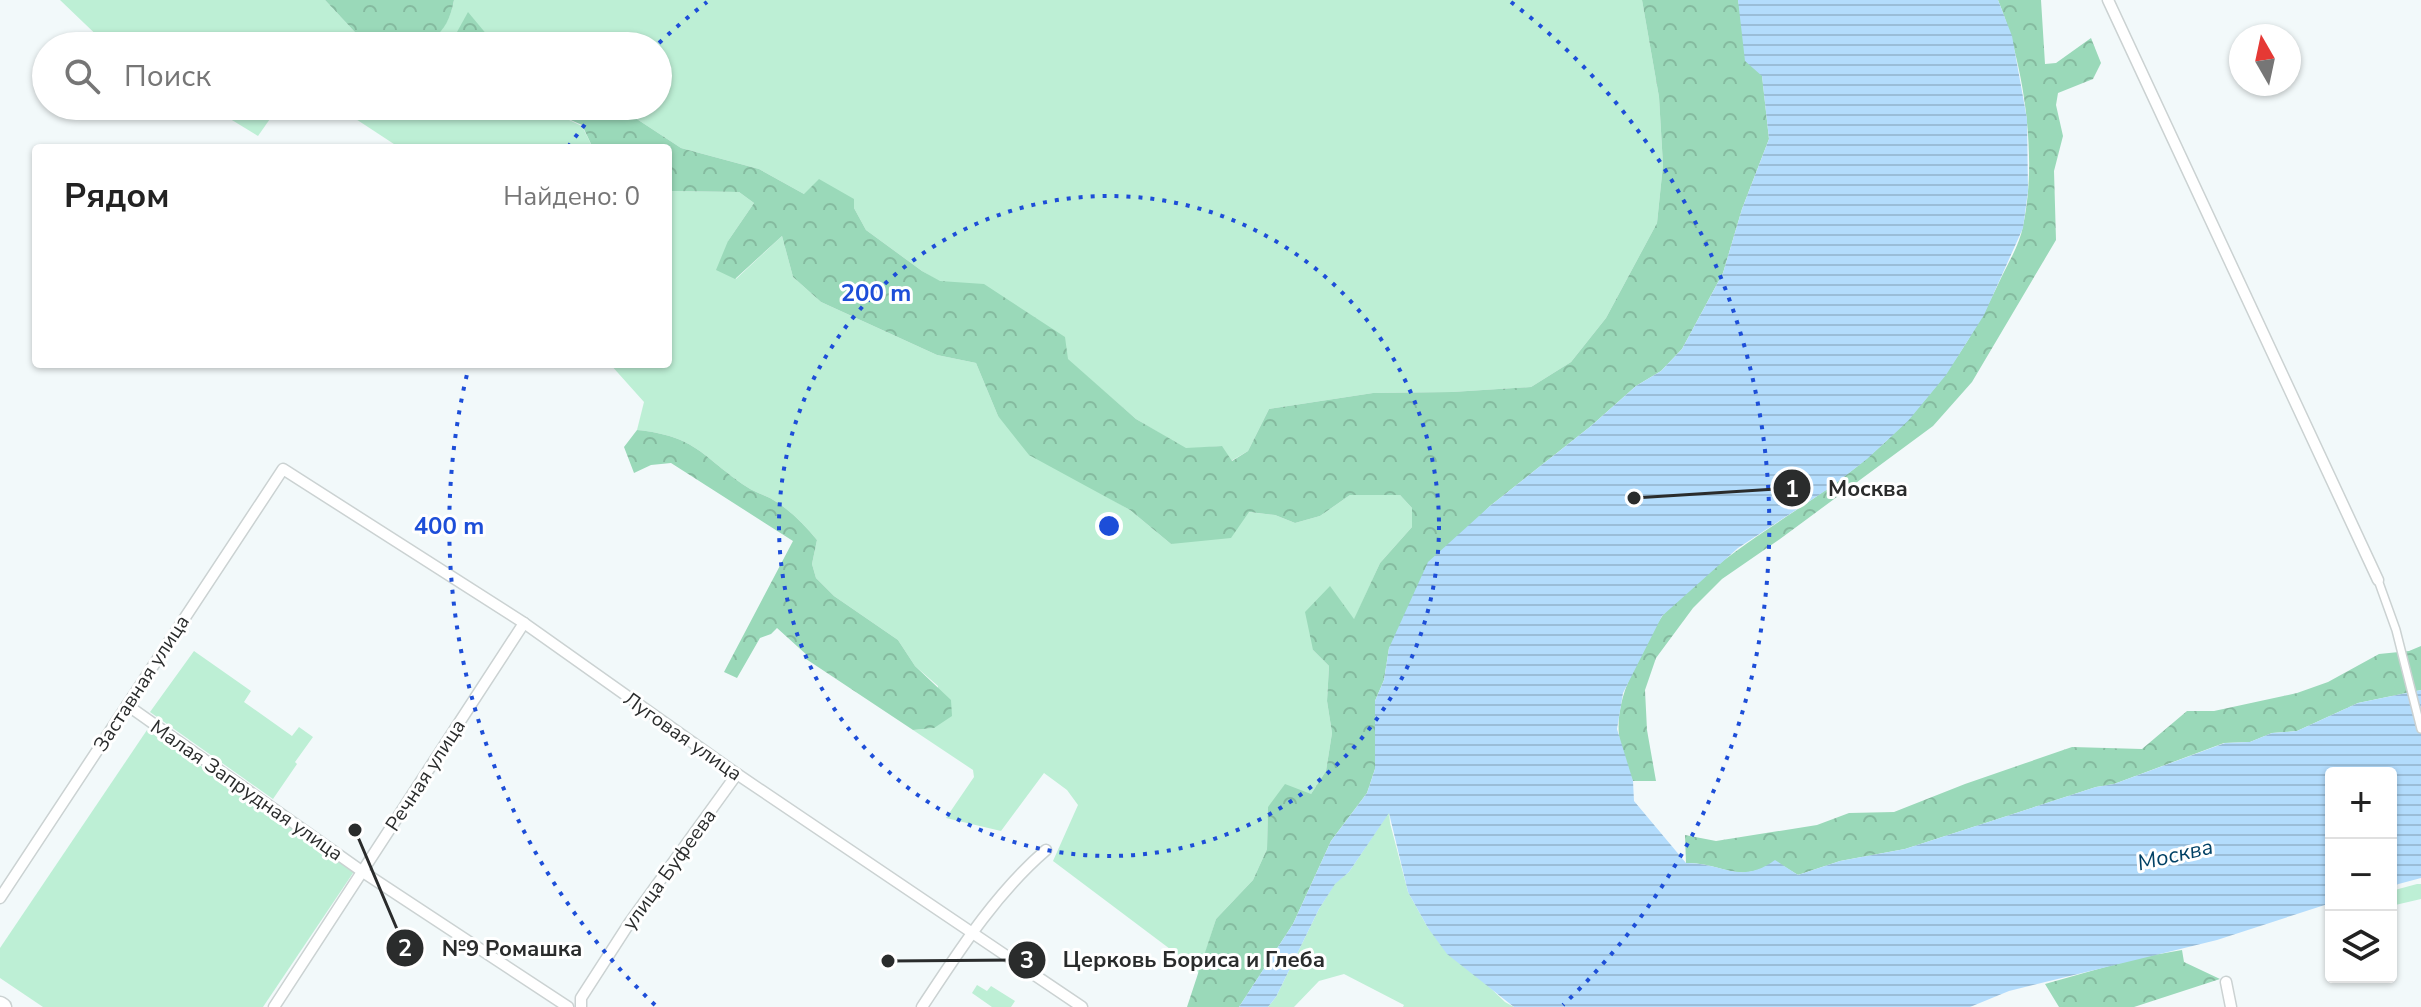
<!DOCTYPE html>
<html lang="ru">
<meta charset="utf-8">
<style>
:root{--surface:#fff;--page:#f2f2f2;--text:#222;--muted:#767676;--line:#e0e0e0}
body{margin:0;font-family:"Nunito Sans",sans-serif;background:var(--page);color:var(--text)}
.controls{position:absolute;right:24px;bottom:24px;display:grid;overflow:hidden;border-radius:8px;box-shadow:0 2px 6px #0004}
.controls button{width:72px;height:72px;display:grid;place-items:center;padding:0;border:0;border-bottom:2px solid var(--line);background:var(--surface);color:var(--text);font:40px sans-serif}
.compass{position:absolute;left:2229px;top:24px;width:72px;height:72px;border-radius:50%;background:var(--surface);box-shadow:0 2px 6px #0004;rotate:351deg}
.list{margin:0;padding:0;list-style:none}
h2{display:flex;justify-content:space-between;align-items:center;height:104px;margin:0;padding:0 32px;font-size:34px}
h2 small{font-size:26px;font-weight:400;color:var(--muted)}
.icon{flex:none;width:44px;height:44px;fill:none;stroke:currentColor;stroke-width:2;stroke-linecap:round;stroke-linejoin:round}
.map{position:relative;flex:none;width:2421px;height:1007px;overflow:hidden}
.search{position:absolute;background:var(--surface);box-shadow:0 2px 6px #0004;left:32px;top:32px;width:640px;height:88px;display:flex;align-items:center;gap:20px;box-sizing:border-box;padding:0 28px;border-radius:44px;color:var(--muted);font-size:30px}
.panel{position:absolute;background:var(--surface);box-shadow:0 2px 6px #0004;left:32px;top:144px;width:640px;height:224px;border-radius:8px}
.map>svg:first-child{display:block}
.green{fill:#bdefd5}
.forest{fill:url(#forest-crowns)}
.water{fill:url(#water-rules)}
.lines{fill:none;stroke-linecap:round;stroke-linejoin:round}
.pedestrian-casing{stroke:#cbd2d2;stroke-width:10}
.minor-casing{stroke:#cbd2d2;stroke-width:13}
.primary-casing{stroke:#cbd2d2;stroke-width:19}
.pedestrian{stroke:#fff;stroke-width:7}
.minor{stroke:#fff;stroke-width:10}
.primary{stroke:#fff;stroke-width:16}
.ring{fill:none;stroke:#1d4ed8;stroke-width:4;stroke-dasharray:4 8}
.labels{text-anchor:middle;stroke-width:6;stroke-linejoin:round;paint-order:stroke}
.street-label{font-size:20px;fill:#2a2c2c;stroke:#fff}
.water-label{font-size:22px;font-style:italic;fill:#004165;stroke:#fff}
.centre{fill:#1d4ed8;stroke:#fff;stroke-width:4}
.ring-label{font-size:24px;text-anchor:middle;font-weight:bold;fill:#1d4ed8;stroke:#fff;stroke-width:6;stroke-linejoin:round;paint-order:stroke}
.leader{fill:none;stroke:#2a2c2c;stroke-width:3}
.callout-dot{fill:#2a2c2c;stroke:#fff;stroke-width:3}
.mark-label{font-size:24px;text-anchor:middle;font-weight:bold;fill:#fff}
.callout-label{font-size:22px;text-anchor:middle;font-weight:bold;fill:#2a2c2c;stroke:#fff;stroke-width:6;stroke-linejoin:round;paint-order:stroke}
</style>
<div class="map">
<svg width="2421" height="1007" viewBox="0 0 2421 1007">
<defs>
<pattern id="forest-crowns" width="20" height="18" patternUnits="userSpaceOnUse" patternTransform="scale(2)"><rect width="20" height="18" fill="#9ad9b9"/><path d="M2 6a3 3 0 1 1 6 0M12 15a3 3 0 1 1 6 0" fill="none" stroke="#85ba9f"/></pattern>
<pattern id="water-rules" width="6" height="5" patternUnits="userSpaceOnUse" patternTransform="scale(2)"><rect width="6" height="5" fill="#b3dcfc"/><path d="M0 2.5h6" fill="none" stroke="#9abdd8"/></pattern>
</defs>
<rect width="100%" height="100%" fill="#f2f9fa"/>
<g class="green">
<polygon points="60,0 325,0 366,44 385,46 108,46"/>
<path d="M454 0H1642L1659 97 1663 165 1657 223 1606 318 1571 362 1531 387 1452 392 1373 393 1269 409 1248 451 1231 461 1221 446 1186 449 1136 419 1067 359 922 271 866 230 854 208 804 194 759 169 681 148 617 106H658V46H493L488 35 457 32 453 46H419C440 35 450 23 454 0Z"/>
<polygon points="209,106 279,106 258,136"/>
<polygon points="336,106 539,106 582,126 593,148 400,148"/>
<path d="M668 191 739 192 754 203 728 241 736 279 782 236 793 277 821 302 937 355 976 363 998 416 1083 483 1130 510 1171 544 1248 512 1275 515 1295 523 1320 516 1350 495H1400L1412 508V527L1380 563 1354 620 1330 587 1313 650 1329 666 1327 701 1332 733 1326 771 1311 794 1268 807 1267 849 1253 880 1216 919 1199 973 1186 961 1053 861 1078 805 1067 790 1044 773 1001 831 946 818 974 777 973 770 913 730 934 728 938 686 915 666 898 640 834 596 816 578 812 564 817 540C804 524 788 508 770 498 762 494 754 492 747 487 702 457 697 436 637 430L644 402 610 364H668Z"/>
<polygon points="194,651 251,691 244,702 292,736 299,727 313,737 295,762 297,764 273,799 150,712"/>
<polygon points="147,730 355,870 263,1007 43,1007 0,978 0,948"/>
<polygon points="1389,812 1390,823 1408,892 1428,928 1505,1002 1514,1007 1403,1007 1404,1005 1344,974 1319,981 1294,1007 1268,1007 1276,997 1319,909 1335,883 1349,872"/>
<polygon points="2417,884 2421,884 2421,899 2391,906 2391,891"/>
<polygon points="977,985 987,991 991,986 1015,1001 1011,1007 992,1007 972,993"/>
</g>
<g class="forest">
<path d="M325 0H454C445 51 409 49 366 44Z"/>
<polygon points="1642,0 1738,0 1743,28 1762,75 1769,139 1742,209 1723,273 1682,349 1661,371 1636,386 1591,426 1490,506 1466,530 1389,648 1384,680 1375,701 1375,769 1367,793 1331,841 1293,924 1239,1007 1187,1007 1216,919 1253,880 1267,849 1268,807 1285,784 1311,794 1326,771 1332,733 1327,701 1329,666 1313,650 1305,612 1330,586 1354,619 1380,563 1412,527 1412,508 1400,495 1350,495 1320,516 1295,523 1275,515 1249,512 1231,538 1171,544 1130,510 1029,455 998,416 976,363 937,355 821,302 793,277 782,236 735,279 716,270 728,241 754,203 739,192 668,191 668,148 593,148 582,125 539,106 617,106 681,148 759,169 804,194 819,179 854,199 854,208 866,230 922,271 940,281 984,284 1065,337 1068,359 1136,419 1186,448 1222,446 1232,461 1248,451 1269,409 1373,393 1452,392 1531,387 1571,362 1606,318 1657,223 1663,165 1659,97"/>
<path d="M1998 0H2041L2045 64 2056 63 2091 38 2101 63 2093 79 2058 93 2056 105 2063 136 2054 171 2056 240 1972 382 1933 426 1780 539 1722 579 1693 608 1656 658 1645 690 1647 730 1656 781H1633C1612 737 1615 709 1635 666 1643 650 1651 632 1661 618 1668 607 1681 597 1691 588 1744 538 1811 506 1866 459 1926 409 1970 346 2002 276 2010 260 2020 243 2023 226 2038 158 2024 63 1998 0Z"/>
<polygon points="468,12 488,36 493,46 453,46 457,32"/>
<path d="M637 430C697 436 702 457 747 487 754 492 762 494 770 498 788 508 804 524 817 540L812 564 816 578 834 596 898 640 915 666 951 700 952 716 934 728 913 730 806 659 808 656 777 628 771 634 760 638 737 678 724 672 793 541 671 463 651 465 634 473 624 447Z"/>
<path d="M2421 646V690L2358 703 2297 731 2272 733 2250 742 2224 743 2114 784 2096 787 1905 849 1840 861 1798 875 1775 861C1739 886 1722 862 1686 863L1685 835 1716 841 1817 825 1849 813 1894 812 1965 784 2072 747 2142 749 2187 711H2214L2297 693 2328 682 2379 654 2409 651Z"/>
<polygon points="2182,950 2184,962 2220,979 2134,1007 2059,1007 2045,984 2137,958"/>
</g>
<path class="water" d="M1738 0H1998L2012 36 2027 119 2028 191 2023 228 1984 315 1946 375 1908 421 1867 459 1831 487 1738 548 1662 616 1623 693 1617 729 1633 781 1634 801 1686 863C1722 862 1739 886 1775 860L1798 875 1840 861 1905 849 2096 787 2114 784 2225 743 2250 742 2272 733 2297 731 2358 703 2421 690V878L2391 886V773H2331V903L2217 940 2009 991 1970 1007H1514L1447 954 1428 928 1408 892 1389 813 1349 872 1335 884 1319 909 1276 997 1268 1007H1239L1293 924 1331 841 1367 793 1375 769V701L1384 680 1389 648 1428 562 1490 506 1591 426 1636 386 1661 371 1682 349 1723 273 1742 209 1769 139 1762 76 1745 61Z"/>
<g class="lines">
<defs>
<polyline id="pedestrian" points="2378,580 2396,630 2421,729"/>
<g id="minor">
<polyline points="2108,0 2378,580"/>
<polyline points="127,705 363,872 568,1007"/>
<polyline points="0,898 283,469 524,623 737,774 1082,1007"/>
<polyline points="2226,982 2231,1007"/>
<polyline points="274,1007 524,623"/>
<polyline points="581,1007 581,998 630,922 737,774"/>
<path d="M922 1007C959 951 995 894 1046 850"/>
</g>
<polyline id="primary" points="0,1005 3,1007"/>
</defs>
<use href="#pedestrian" class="pedestrian-casing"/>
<use href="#minor" class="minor-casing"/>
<use href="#primary" class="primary-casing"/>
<use href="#pedestrian" class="pedestrian"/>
<use href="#minor" class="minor"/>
<use href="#primary" class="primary"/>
</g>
<g class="ring">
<circle cx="1109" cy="526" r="330"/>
<path d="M655 1005A660 660 0 0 1 469 366M568 147A660 660 0 0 1 600 106M659 43A660 660 0 0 1 707 2M1511 2A660 660 0 0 1 1563 1005"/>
</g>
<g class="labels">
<g class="street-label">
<text transform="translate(141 683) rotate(-57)" y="7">Заставная улица</text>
<text transform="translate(683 736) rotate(35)" y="7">Луговая улица</text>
<text transform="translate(425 775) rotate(-57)" y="7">Речная улица</text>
<text transform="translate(247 790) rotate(35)" y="7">Малая Запрудная улица</text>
<text transform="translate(669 869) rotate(-54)" y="7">улица Буфеева</text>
</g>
<g class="water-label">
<text transform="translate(2175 854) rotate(-13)" y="8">Москва</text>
</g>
</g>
<circle cx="1109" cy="526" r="12" class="centre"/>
<g class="ring-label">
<text x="876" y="301">200 m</text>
<text x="449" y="534">400 m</text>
</g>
<path class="leader" d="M1634 498L1792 488M355 830L405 948M888 961L1027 960"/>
<g class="callout-dot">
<circle cx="1634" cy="498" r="8"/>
<circle cx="355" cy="830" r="8"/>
<circle cx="888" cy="961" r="8"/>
<circle cx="1792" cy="488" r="20"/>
<circle cx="405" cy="948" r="20"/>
<circle cx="1027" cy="960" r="20"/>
</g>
<g class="mark-label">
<text x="1792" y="497">1</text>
<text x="405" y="956">2</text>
<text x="1027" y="968">3</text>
</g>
<g class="callout-label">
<text x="1868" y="496">Москва</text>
<text x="512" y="956">№9 Ромашка</text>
<text x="1194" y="967">Церковь Бориса и Глеба</text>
</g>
</svg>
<div class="controls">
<button>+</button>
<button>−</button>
<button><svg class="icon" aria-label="layers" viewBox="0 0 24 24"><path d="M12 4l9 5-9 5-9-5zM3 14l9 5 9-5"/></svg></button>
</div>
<svg class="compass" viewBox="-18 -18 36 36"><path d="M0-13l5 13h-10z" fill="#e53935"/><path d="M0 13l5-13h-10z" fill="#767676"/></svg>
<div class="search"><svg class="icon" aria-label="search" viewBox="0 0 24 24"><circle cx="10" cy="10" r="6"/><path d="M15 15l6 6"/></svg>Поиск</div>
<section class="panel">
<h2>Рядом<small>Найдено: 0</small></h2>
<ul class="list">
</ul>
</section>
</div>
